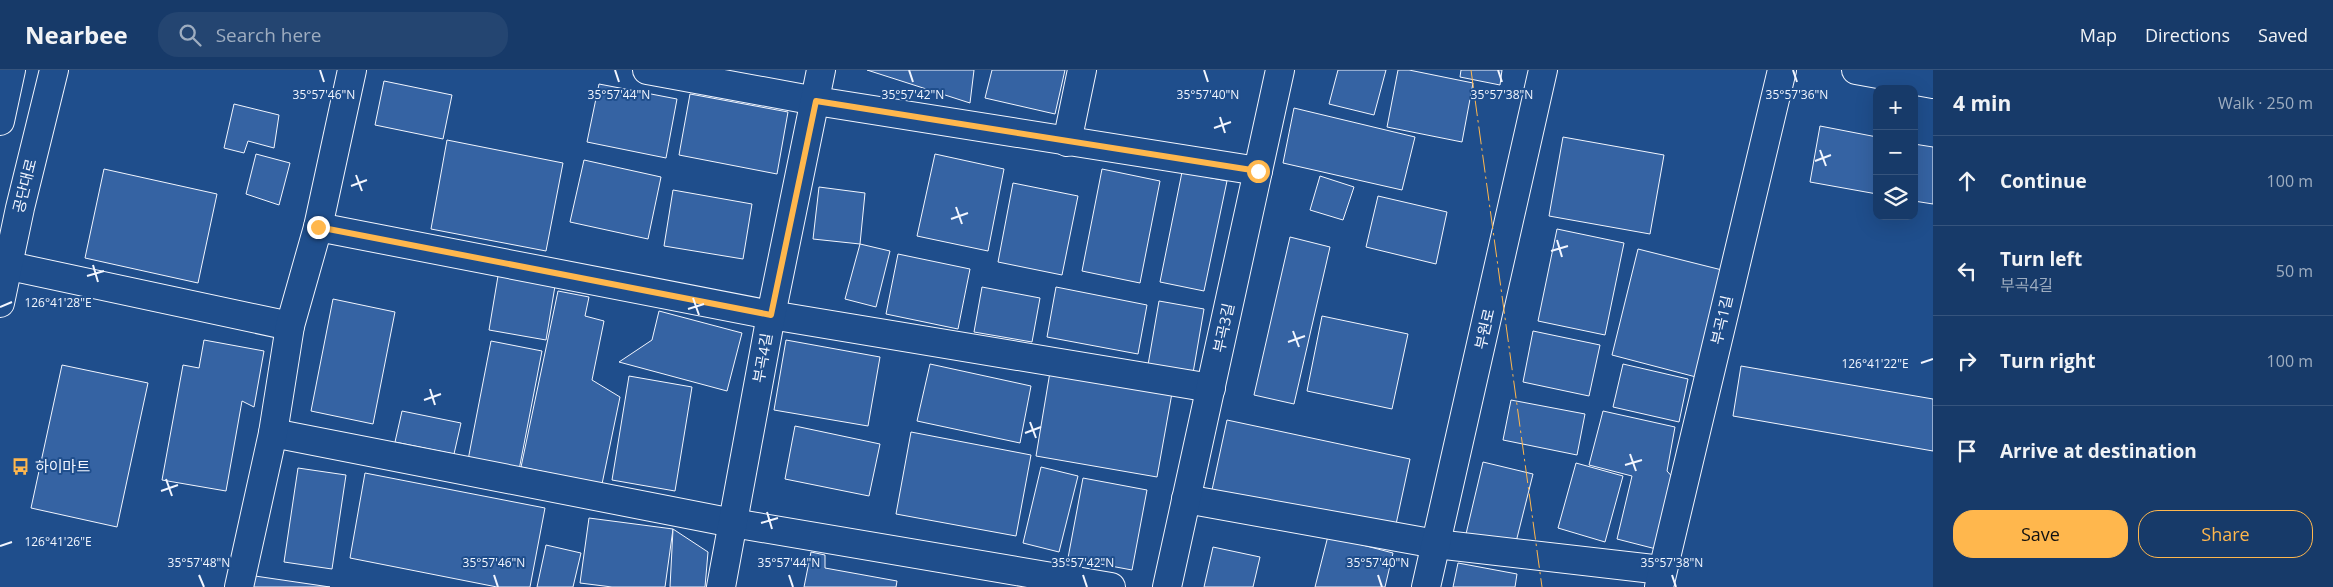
<!DOCTYPE html>
<meta charset="utf-8">
<style>
:root{--surface:#173a69;--page:#244571;--text:#f1f3f6;--muted:#9eadc0;--line:#36547d;--accent:#ffb74d}
body{margin:0;font-family:"Open Sans","Noto Sans KR",sans-serif;background:var(--page);color:var(--text)}
.controls{position:absolute;right:15px;top:15px;display:grid;overflow:hidden;border-radius:10px;box-shadow:0 5px 20px #0002}
.controls button{width:45px;height:45px;display:grid;place-items:center;padding:0;border:0;border-bottom:1px solid var(--line);background:var(--surface);color:var(--text);font:25px sans-serif}
.stop{position:absolute;width:15px;height:15px;margin:-11px;border:4px solid #ffb74d;border-radius:50%;background:#fff}
.stop.end{background:#ffb74d;border-color:#fff;box-shadow:0 1px 5px #0008}
.list{margin:0;padding:0;list-style:none}
h2{display:flex;justify-content:space-between;align-items:center;height:65px;margin:0;padding:0 20px;font-size:21px}
h2 small{font-size:16px;font-weight:400;color:var(--muted)}
.list li{display:grid;grid-template-columns:32px 1fr auto;gap:15px;align-items:center;box-sizing:border-box;height:90px;padding:0 20px;border-top:1px solid var(--line)}
.list b{display:block;font-size:19px;white-space:nowrap}
.list p{margin:0;font-size:16px;white-space:nowrap;color:var(--muted)}
.list em{font-size:16px;font-style:normal;color:var(--muted)}
.actions{display:flex;gap:10px;padding:15px 20px}
.actions a{flex:1;padding:11px 0;border:1px solid var(--accent);border-radius:20px;text-align:center;font-size:18px;color:var(--accent)}
.actions .main{background:var(--accent);color:#111}
.icon{flex:none;width:28px;height:28px;fill:none;stroke:currentColor;stroke-width:2;stroke-linecap:round;stroke-linejoin:round}
.map{position:relative;flex:none;width:1933px;height:517px;overflow:hidden}
header{display:flex;align-items:center;gap:30px;box-sizing:border-box;height:70px;padding:0 25px;background:var(--surface);border-bottom:1px solid var(--line)}
header strong{font-size:24px}
nav{display:flex;gap:28px;margin-inline-start:auto;font-size:18px}
.search{width:350px;height:45px;background:var(--page);display:flex;align-items:center;gap:12px;box-sizing:border-box;padding:0 18px;border-radius:20px;color:var(--muted);font-size:19px}
main{display:flex}
aside{flex:1;background:var(--surface)}
.map>svg:first-child{display:block}
.building{fill:#3563a3;stroke:#f2f6ff}
.lines{fill:none;stroke-linecap:round;stroke-linejoin:round}
.minor-casing{stroke:#f2f6ff;stroke-width:30}
.tertiary-casing{stroke:#f2f6ff;stroke-width:30}
.minor{stroke:#1f4e8c;stroke-width:28}
.tertiary{stroke:#1f4e8c;stroke-width:28}
.power{stroke:#ffb74d;stroke-width:1;stroke-dasharray:18 4 2.5 4;stroke-linecap:butt}
.route{stroke:#ffb74d;stroke-width:6}
.ticks{fill:none;stroke:#f2f6ff;stroke-width:2}
.labels{text-anchor:middle;stroke-width:4;stroke-linejoin:round;paint-order:stroke}
.street-label{font-size:15px;fill:#f2f6ff;stroke:#1f4e8c}
.poi-label{font-size:15px;fill:#f2f6ff;stroke:#1f4e8c;text-anchor:start}
.ticks-label{font-size:12px;text-anchor:middle;fill:#f2f6ff;stroke:#1f4e8c;stroke-width:4;stroke-linejoin:round;paint-order:stroke}
</style>
<header>
<strong>Nearbee</strong>
<div class="search"><svg class="icon" aria-label="search" viewBox="0 0 24 24"><circle cx="10" cy="10" r="6"/><path d="M15 15l6 6"/></svg>Search here</div>
<nav><a>Map</a><a>Directions</a><a>Saved</a></nav>
</header>
<main>
<div class="map">
<svg width="1933" height="517" viewBox="0 0 1933 517">
<rect width="100%" height="100%" fill="#1f4e8c"/>
<g class="building">
<polygon points="867,0 974,0 970,33"/>
<polygon points="992,0 1065,0 1055,44 985,28"/>
<polygon points="1338,0 1386,0 1374,45 1329,34"/>
<polygon points="1398,0 1409,0 1473,13 1462,72 1387,57"/>
<polygon points="1461,0 1502,0 1500,15 1460,7"/>
<polygon points="384,11 452,25 443,69 375,55"/>
<polygon points="599,14 677,29 666,88 587,72"/>
<polygon points="690,24 788,42 777,104 679,85"/>
<polygon points="234,34 279,45 274,78 248,71 244,83 224,78"/>
<polygon points="1294,38 1415,67 1402,120 1283,93"/>
<polygon points="1820,56 1877,67 1877,124 1810,112"/>
<polygon points="1563,67 1664,85 1650,164 1549,146"/>
<polygon points="447,70 563,93 546,181 431,159"/>
<polygon points="1914,74 1933,77 1933,134 1914,131"/>
<polygon points="256,84 290,93 279,135 246,124"/>
<polygon points="935,84 1004,99 988,181 917,166"/>
<polygon points="584,90 661,107 648,169 570,152"/>
<polygon points="104,99 217,124 198,213 85,188"/>
<polygon points="1102,99 1160,111 1140,213 1082,201"/>
<polygon points="1182,102 1227,111 1204,221 1160,212"/>
<polygon points="1320,106 1354,117 1343,150 1310,140"/>
<polygon points="1013,113 1078,126 1062,205 998,192"/>
<polygon points="819,117 865,123 860,174 813,169"/>
<polygon points="673,120 752,134 743,189 664,176"/>
<polygon points="1378,126 1447,142 1436,194 1366,177"/>
<polygon points="1557,159 1624,173 1605,265 1538,251"/>
<polygon points="1290,167 1330,177 1294,334 1254,325"/>
<polygon points="860,174 890,181 876,237 845,229"/>
<polygon points="1638,179 1722,200 1696,307 1612,285"/>
<polygon points="898,184 970,199 958,259 886,244"/>
<polygon points="498,206 555,216 546,270 489,260"/>
<polygon points="982,217 1040,228 1032,272 974,262"/>
<polygon points="1056,217 1147,235 1138,284 1047,267"/>
<polygon points="558,221 589,227 585,246 604,251 592,310 620,327 602,414 521,397"/>
<polygon points="333,229 395,242 373,354 311,341"/>
<polygon points="1159,231 1204,239 1193,303 1148,295"/>
<polygon points="659,241 742,263 727,321 619,292 652,270"/>
<polygon points="1322,246 1408,264 1392,339 1307,321"/>
<polygon points="1533,261 1600,275 1589,326 1523,312"/>
<polygon points="204,270 264,281 254,337 242,331 226,421 162,410 183,295 199,298"/>
<polygon points="786,270 880,287 868,356 774,340"/>
<polygon points="491,271 542,281 519,400 468,390"/>
<polygon points="930,294 1031,316 1020,373 917,351"/>
<polygon points="1623,294 1688,309 1679,352 1613,337"/>
<polygon points="62,295 148,313 117,457 31,438"/>
<polygon points="1741,296 1933,329 1933,381 1733,346"/>
<polygon points="1050,302 1172,323 1157,407 1036,386"/>
<polygon points="629,306 692,317 675,421 612,410"/>
<polygon points="1511,330 1585,344 1577,385 1503,370"/>
<polygon points="402,341 461,353 454,384 395,372"/>
<polygon points="1603,341 1675,357 1667,401 1676,411 1660,480 1617,469 1632,406 1589,395"/>
<polygon points="1227,350 1410,389 1395,459 1212,420"/>
<polygon points="795,356 880,374 869,426 785,409"/>
<polygon points="911,362 1031,385 1016,466 896,444"/>
<polygon points="1483,392 1533,404 1515,476 1466,464"/>
<polygon points="1576,393 1623,406 1605,472 1558,458"/>
<polygon points="1041,397 1078,406 1059,482 1023,473"/>
<polygon points="298,398 346,405 332,499 284,492"/>
<polygon points="365,403 545,438 530,517 497,517 350,488"/>
<polygon points="1083,408 1147,420 1132,500 1068,488"/>
<polygon points="589,448 673,459 665,517 612,517 580,513"/>
<polygon points="673,459 708,482 705,517 670,517"/>
<polygon points="1328,466 1393,483 1385,517 1315,517"/>
<polygon points="546,475 581,483 573,517 537,517"/>
<polygon points="1213,477 1260,487 1253,517 1204,517"/>
<polygon points="811,482 825,485 825,498 897,511 896,517 804,517"/>
<polygon points="1458,493 1517,504 1515,517 1453,517"/>
<polygon points="255,506 330,517 253,517"/>
</g>
<g class="lines">
<defs>
<g id="minor">
<polyline points="647,0 816,31 1258,101"/>
<polyline points="1856,0 1933,14"/>
<polyline points="1067,72 1082,0"/>
<polyline points="318,157 771,245 1211,318"/>
<polyline points="0,194 290,256"/>
<polyline points="273,363 733,453 1111,517"/>
<polyline points="1186,429 1436,474 1662,500"/>
<polyline points="239,517 273,363 290,256 318,157 352,0"/>
<polyline points="721,517 771,245 821,0"/>
<polyline points="1167,517 1280,0"/>
<polyline points="1426,517 1543,0"/>
<polyline points="1659,517 1782,0"/>
</g>
<g id="tertiary">
<polyline points="0,51 11,0"/>
<polyline points="0,233 20,138 54,0"/>
</g>
</defs>
<use href="#minor" class="minor-casing"/>
<use href="#tertiary" class="tertiary-casing"/>
<use href="#minor" class="minor"/>
<use href="#tertiary" class="tertiary"/>
<polyline class="power" points="1471,0 1542,517"/>
</g>
<g class="lines">
<polyline class="route" points="318,157 771,245 816,31 1258,101"/>
</g>
<path class="ticks" d="M320 0 324 12M615 0 619 12M909 0 913 12M1204 0 1208 12M1498 0 1502 12M1793 0 1797 12M1220 47 1225 63M1214 58 1231 52M1820 80 1826 96M1815 91 1831 85M356 105 362 121M351 116 367 110M956 137 962 154M951 149 968 143M1557 170 1562 187M1551 181 1568 176M93 195 98 212M87 206 104 201M693 228 699 245M0 237 12 232M688 239 704 234M1293 261 1299 277M1288 272 1305 266M1921 293 1933 289M430 319 435 335M424 330 441 324M1030 352 1036 368M1025 363 1041 357M1630 384 1636 401M1625 395 1642 390M166 409 172 426M161 421 178 415M767 442 772 459M761 453 778 448M0 476 12 472M199 505 204 517M494 505 498 517M789 505 793 517M1083 505 1087 517M1378 505 1382 517M1672 505 1676 517"/>
<defs>
<symbol id="bus-bare" viewBox="-9 -9 18 18"><path d="M-5-6H5V4H4V6H2V4H-2V6H-4V4H-5ZM-3.5-4V0h7V-4ZM-3.5 1.2v1.5H-2V1.2ZM2 1.2v1.5H3.5V1.2Z" fill="#ffb74d" stroke="#1f4e8c" stroke-width="2.5" paint-order="stroke"/></symbol>
</defs>
<g fill-rule="evenodd">
<use href="#bus-bare" x="8" y="384" width="25" height="25"/>
</g>
<g class="labels">
<g class="street-label">
<text transform="translate(25 116) rotate(-76)" y="5">공단대로</text>
<text transform="translate(1722 250) rotate(-77)" y="5">부곡1길</text>
<text transform="translate(1224 258) rotate(-78)" y="5">부곡3길</text>
<text transform="translate(1485 259) rotate(-77)" y="5">부원로</text>
<text transform="translate(763 288) rotate(-80)" y="5">부곡4길</text>
</g>
<g class="poi-label">
<text x="35" y="402">하이마트</text>
</g>
</g>
<g class="ticks-label">
<text x="619" y="29">35°57'44"N</text>
<text x="324" y="29">35°57'46"N</text>
<text x="913" y="29">35°57'42"N</text>
<text x="1208" y="29">35°57'40"N</text>
<text x="1502" y="29">35°57'38"N</text>
<text x="1797" y="29">35°57'36"N</text>
<text x="58" y="237">126°41'28"E</text>
<text x="1875" y="298">126°41'22"E</text>
<text x="58" y="476">126°41'26"E</text>
<text x="199" y="497">35°57'48"N</text>
<text x="494" y="497">35°57'46"N</text>
<text x="789" y="497">35°57'44"N</text>
<text x="1083" y="497">35°57'42"N</text>
<text x="1378" y="497">35°57'40"N</text>
<text x="1672" y="497">35°57'38"N</text>
</g>
</svg>
<div class="controls">
<button>+</button>
<button>−</button>
<button><svg class="icon" aria-label="layers" viewBox="0 0 24 24"><path d="M12 4l9 5-9 5-9-5zM3 14l9 5 9-5"/></svg></button>
</div>
<div class="stop" style="left:1258px;top:101px"></div>
<div class="stop end" style="left:318px;top:157px"></div>
</div>
<aside>
<h2>4 min<small>Walk · 250 m</small></h2>
<ul class="list">
<li><svg class="icon" aria-label="ahead" viewBox="0 0 24 24"><path d="M12 20V5M6 11l6-6 6 6"/></svg><div><b>Continue</b></div><em>100 m</em></li>
<li><svg class="icon" aria-label="left" viewBox="0 0 24 24"><path d="M17 20v-9H6M10 6l-5 5 5 5"/></svg><div><b>Turn left</b><p>부곡4길</p></div><em>50 m</em></li>
<li><svg class="icon" aria-label="right" viewBox="0 0 24 24"><path d="M7 20v-9h11M14 6l5 5-5 5"/></svg><div><b>Turn right</b></div><em>100 m</em></li>
<li><svg class="icon" aria-label="arrive" viewBox="0 0 24 24"><path d="M6 21V4h12l-3 4 3 4H6"/></svg><div><b>Arrive at destination</b></div></li>
</ul>
<div class="actions"><a class="main">Save</a><a>Share</a></div>
</aside>
</main>
